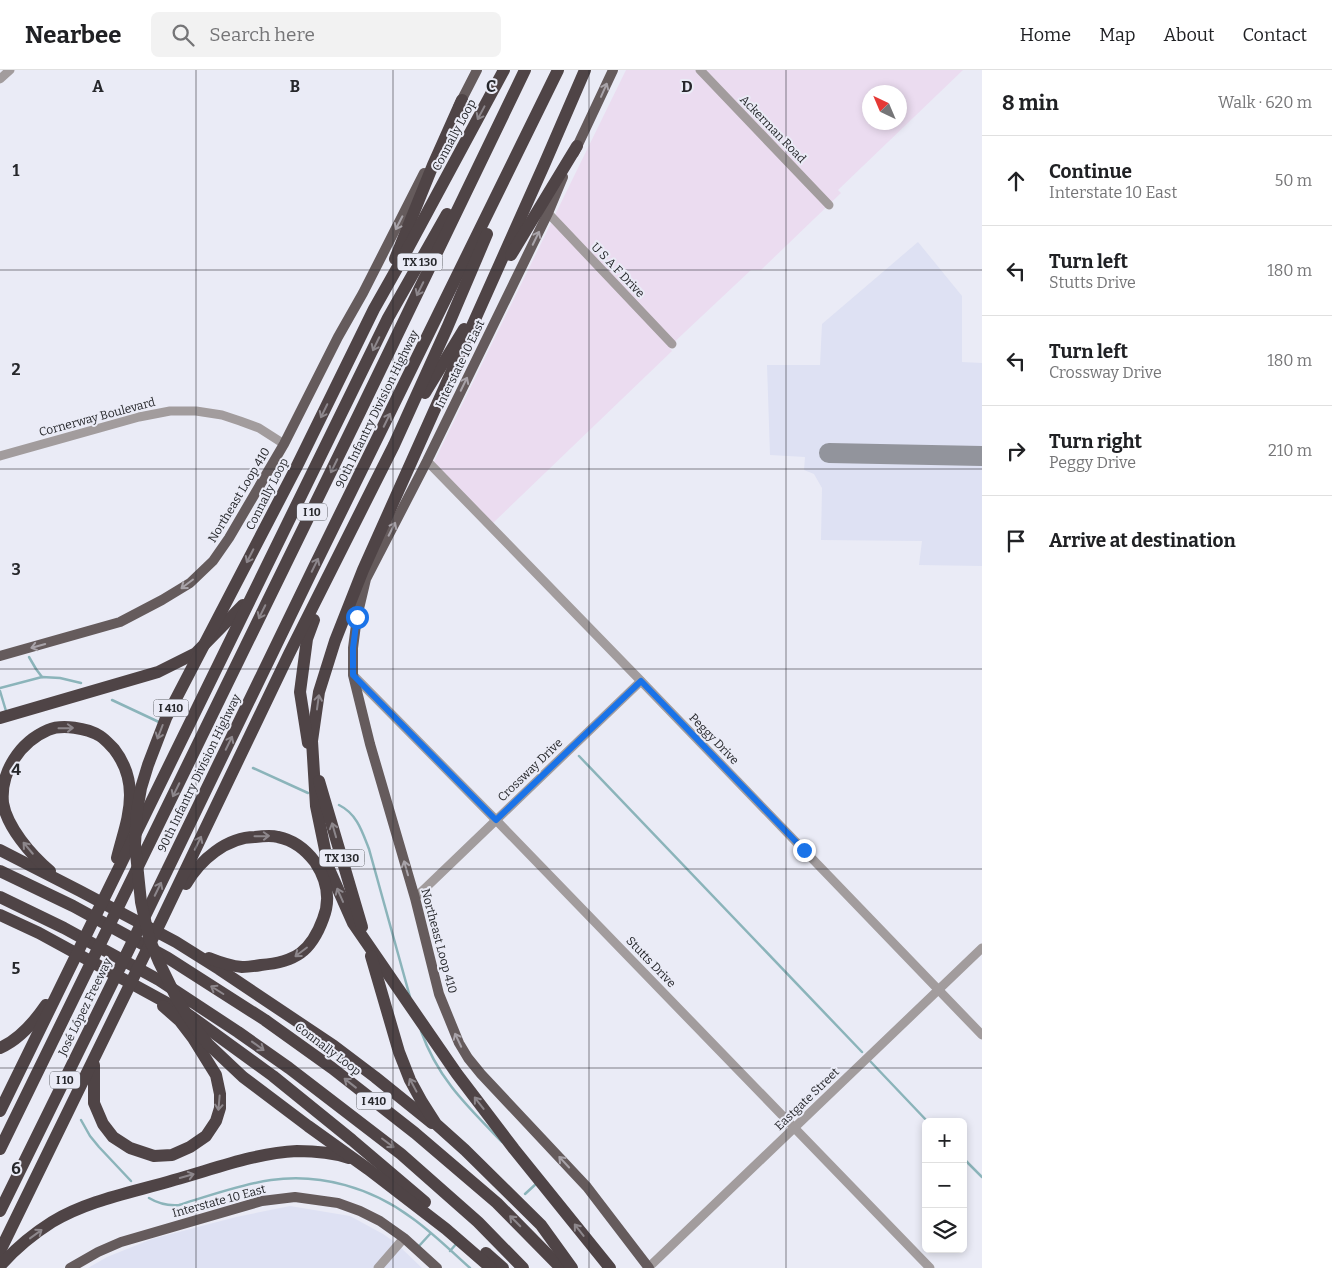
<!DOCTYPE html>
<meta charset="utf-8">
<style>
:root{--surface:#fff;--page:#f2f2f2;--text:#202124;--muted:#757577;--line:#e0e0e0}
body{margin:0;font-family:Bitter,serif;background:var(--page);color:var(--text)}
.controls{position:absolute;right:15px;bottom:15px;display:grid;overflow:hidden;border-radius:8px;box-shadow:0 2px 8px #0003}
.controls button{width:45px;height:45px;display:grid;place-items:center;padding:0;border:0;border-bottom:1px solid var(--line);background:var(--surface);color:var(--text);font:25px sans-serif}
.compass{position:absolute;left:862px;top:15px;width:45px;height:45px;border-radius:50%;background:var(--surface);box-shadow:0 2px 8px #0003;rotate:316deg}
.stop{position:absolute;width:15px;height:15px;margin:-11px;border:4px solid #1a73e8;border-radius:50%;background:#fff}
.stop.end{background:#1a73e8;border-color:#fff;box-shadow:0 1px 5px #0008}
.list{margin:0;padding:0;list-style:none}
h2{display:flex;justify-content:space-between;align-items:center;height:65px;margin:0;padding:0 20px;font-size:21px}
h2 small{font-size:16px;font-weight:400;color:var(--muted)}
.list li{display:grid;grid-template-columns:32px 1fr auto;gap:15px;align-items:center;box-sizing:border-box;height:90px;padding:0 20px;border-top:1px solid var(--line)}
.list b{display:block;font-size:19px;white-space:nowrap}
.list p{margin:0;font-size:16px;white-space:nowrap;color:var(--muted)}
.list em{font-size:16px;font-style:normal;color:var(--muted)}
.icon{flex:none;width:28px;height:28px;fill:none;stroke:currentColor;stroke-width:2;stroke-linecap:round;stroke-linejoin:round}
.map{position:relative;flex:none;width:982px;height:1198px;overflow:hidden}
header{display:flex;align-items:center;gap:30px;box-sizing:border-box;height:70px;padding:0 25px;background:var(--surface);border-bottom:1px solid var(--line)}
header strong{font-size:24px}
nav{display:flex;gap:28px;margin-inline-start:auto;font-size:18px}
.search{width:350px;height:45px;background:var(--page);display:flex;align-items:center;gap:12px;box-sizing:border-box;padding:0 18px;border-radius:8px;color:var(--muted);font-size:19px}
main{display:flex}
aside{flex:1;background:var(--surface)}
.map>svg:first-child{display:block}
.commercial{fill:#ebdcf0;fill-rule:evenodd}
.built{fill:#dee1f3}
.lines{fill:none;stroke-linecap:round;stroke-linejoin:round}
.stream{stroke:#8bb4ba;stroke-width:2.5}
.taxiway{stroke:#92949c;stroke-width:20}
.minor{stroke:#a29c9d;stroke-width:9}
.major{stroke:#655b5c;stroke-width:10}
.highway{stroke:#4f4446;stroke-width:12}
.oneway{stroke:#a8a3a9}
.oneway2{stroke:#8d878c}
.route{stroke:#1a73e8;stroke-width:6}
.grid{fill:none;stroke:#26272b;stroke-width:1;stroke-opacity:0.55}
.labels{text-anchor:middle;stroke-width:4;stroke-linejoin:round;paint-order:stroke}
.shield{fill:#eaebf6;stroke:#616268;stroke-width:1}
.shield-label{font-size:11px;font-weight:bold;fill:#26272b}
.street-label{font-size:12px;fill:#26272b;stroke:#eaebf6}
.grid-label{font-size:16px;text-anchor:middle;font-weight:bold;fill:#26272b;stroke:#eaebf6;stroke-width:4;stroke-linejoin:round;paint-order:stroke}
</style>
<header>
<strong>Nearbee</strong>
<div class="search"><svg class="icon" aria-label="search" viewBox="0 0 24 24"><circle cx="10" cy="10" r="6"/><path d="M15 15l6 6"/></svg>Search here</div>
<nav><a>Home</a><a>Map</a><a>About</a><a>Contact</a></nav>
</header>
<main>
<div class="map">
<svg width="982" height="1198" viewBox="0 0 982 1198">
<rect width="100%" height="100%" fill="#eaebf6"/>
<path class="commercial" d="M626 0H963L838 120 841 123 761 200H751L669 277 672 281 493 453 434 392ZM869 22H899V52H869Z"/>
<g class="built">
<polygon points="918,172 962,226 962,292 982,293 982,496 919,495 922,471 821,470 822,418 814,404 804,400 805,387 770,385 767,295 820,295 822,254"/>
<polygon points="290,1136 350,1146 383,1164 396,1173 422,1198 88,1198 107,1187 152,1169 236,1147"/>
</g>
<g class="lines">
<g class="stream">
<polyline points="29,587 36,599 42,607"/>
<polyline points="0,618 42,607 60,608 81,613"/>
<polyline points="0,621 6,641"/>
<polyline points="112,630 161,653"/>
<polyline points="579,686 862,982"/>
<polyline points="253,698 308,723"/>
<path d="M339 735C357 744 362 761 369 779L410 927"/>
<path d="M421 961C438 1009 467 1036 502 1072"/>
<polyline points="870,991 928,1052"/>
<polyline points="81,1050 90,1066 99,1077 131,1111"/>
<polyline points="963,1088 982,1107"/>
<polyline points="525,1124 537,1113"/>
<path d="M149 1128C159 1134 167 1136 179 1135 208 1126 242 1114 271 1110 321 1103 372 1118 412 1148 433 1163 451 1181 470 1198"/>
<polyline points="419,1176 430,1164"/>
<polyline points="450,1181 457,1173"/>
</g>
<polyline class="taxiway" points="829,383 982,386"/>
<g class="minor">
<polyline points="700,0 829,135"/>
<polyline points="0,9 10,0"/>
<polyline points="548,143 672,274"/>
<polyline points="0,386 139,347 170,341 196,341 222,345 240,351 259,358 284,374"/>
<polyline points="427,391 641,611 982,965"/>
<polyline points="353,605 496,750 930,1198"/>
<polyline points="415,828 641,611"/>
<polyline points="649,1197 982,878"/>
<polyline points="378,1198 404,1168"/>
</g>
<g class="major">
<polyline points="458,37 477,0"/>
<polyline points="574,83 613,0"/>
<polyline points="563,107 548,143 427,391 366,509 357,547 353,578 353,605 370,674 415,828 439,924 459,973 468,988 481,1004 587,1117 649,1198"/>
<polyline points="0,586 120,552 162,530 190,513 213,491 229,468 284,374 338,267 363,223 424,103"/>
<polyline points="70,1198 98,1182 121,1172 262,1131 295,1127 338,1133 360,1141 380,1151 404,1168 437,1198"/>
</g>
<g class="highway">
<polyline points="585,0 544,95 363,500 335,571 319,622 312,671 316,736 329,799 353,853 457,1004 514,1079 610,1198"/>
<polyline points="511,185 577,76"/>
<polyline points="395,189 433,95 462,30"/>
<polyline points="425,323 464,259"/>
<polyline points="0,648 158,602 196,583 243,535"/>
<polyline points="308,673 300,622 307,569 314,550"/>
<polyline points="319,711 362,857"/>
<polyline points="0,780 80,821 176,872 219,899 334,976 375,1007 432,1053"/>
<polyline points="0,801 73,836 168,888 265,950 332,998 415,1063 497,1133 561,1198"/>
<path d="M50 801C31 785 7 757 3 733 0 702 20 672 48 660 62 654 87 658 100 666 105 669 110 675 114 679 124 692 130 708 130 725 130 747 122 767 117 788"/>
<path d="M186 814C200 790 227 767 255 767 263 766 271 765 278 767 293 770 306 780 315 792 327 810 331 829 323 849 311 882 295 892 261 895 255 896 248 897 242 897 231 896 219 892 209 888"/>
<polyline points="0,827 64,858 159,910 238,962 289,998 401,1084 478,1152 523,1198"/>
<polyline points="0,845 39,863 189,945 273,1006 352,1070 425,1132"/>
<polyline points="371,886 399,982 410,1010 422,1032 436,1054 465,1080 541,1155 572,1198"/>
<path d="M0 978C18 970 35 951 46 935"/>
<polyline points="94,995 94,1033 103,1054 113,1067 130,1078 154,1086 172,1085 190,1077 206,1066 216,1051 220,1038 220,1024 216,1005 193,968 180,951 163,936"/>
<polyline points="0,1041 388,248 447,144"/>
<polyline points="0,1079 360,342 525,0"/>
<polyline points="0,1141 129,879 314,497 558,0"/>
<polyline points="0,1181 162,849 289,584 394,375 447,258 487,164"/>
<polyline points="486,1183 503,1198"/>
<path d="M0 1196C15 1179 33 1164 52 1152 88 1130 134 1122 174 1110 214 1099 255 1083 297 1081 313 1081 334 1083 349 1088"/>
<polyline points="491,1198 446,1159 368,1099 308,1056 243,1007 208,974 199,963 177,929 159,892 149,868 141,832 135,774 137,741 141,718 148,695 166,648 296,398 374,239 400,193 504,0"/>
</g>
</g>
<defs><path id="oneway-shaft" d="M-6 0H5M1.5-3L5.5 0L1.5 3" fill="none" stroke-width="1.6" stroke-linecap="round" stroke-linejoin="round" transform="scale(1.25)"/></defs>
<g class="oneway">
<use href="#oneway-shaft" transform="translate(604 20) rotate(-66)"/>
<use href="#oneway-shaft" transform="translate(399 153) rotate(117)"/>
<use href="#oneway-shaft" transform="translate(536 168) rotate(-64)"/>
<use href="#oneway-shaft" transform="translate(464 314) rotate(-64)"/>
<use href="#oneway-shaft" transform="translate(392 459) rotate(-63)"/>
<use href="#oneway-shaft" transform="translate(187 514) rotate(143)"/>
<use href="#oneway-shaft" transform="translate(38 576) rotate(164)"/>
<use href="#oneway-shaft" transform="translate(406 798) rotate(-106)"/>
<use href="#oneway-shaft" transform="translate(458 970) rotate(-115)"/>
<use href="#oneway-shaft" transform="translate(564 1092) rotate(-133)"/>
</g>
<g class="oneway2">
<use href="#oneway-shaft" transform="translate(481 43) rotate(118)"/>
<use href="#oneway-shaft" transform="translate(420 219) rotate(116)"/>
<use href="#oneway-shaft" transform="translate(376 274) rotate(116)"/>
<use href="#oneway-shaft" transform="translate(324 341) rotate(116)"/>
<use href="#oneway-shaft" transform="translate(387 350) rotate(-64)"/>
<use href="#oneway-shaft" transform="translate(334 396) rotate(116)"/>
<use href="#oneway-shaft" transform="translate(250 486) rotate(117)"/>
<use href="#oneway-shaft" transform="translate(315 495) rotate(-64)"/>
<use href="#oneway-shaft" transform="translate(262 542) rotate(116)"/>
<use href="#oneway-shaft" transform="translate(318 632) rotate(-82)"/>
<use href="#oneway-shaft" transform="translate(66 658) rotate(-1)"/>
<use href="#oneway-shaft" transform="translate(160 662) rotate(111)"/>
<use href="#oneway-shaft" transform="translate(229 673) rotate(-64)"/>
<use href="#oneway-shaft" transform="translate(176 720) rotate(116)"/>
<use href="#oneway-shaft" transform="translate(334 760) rotate(-106)"/>
<use href="#oneway-shaft" transform="translate(262 766) rotate(-1)"/>
<use href="#oneway-shaft" transform="translate(198 773) rotate(-64)"/>
<use href="#oneway-shaft" transform="translate(28 778) rotate(-130)"/>
<use href="#oneway-shaft" transform="translate(158 819) rotate(-64)"/>
<use href="#oneway-shaft" transform="translate(340 825) rotate(-114)"/>
<use href="#oneway-shaft" transform="translate(301 882) rotate(143)"/>
<use href="#oneway-shaft" transform="translate(217 920) rotate(-148)"/>
<use href="#oneway-shaft" transform="translate(258 976) rotate(36)"/>
<use href="#oneway-shaft" transform="translate(350 1013) rotate(-142)"/>
<use href="#oneway-shaft" transform="translate(413 1015) rotate(-118)"/>
<use href="#oneway-shaft" transform="translate(219 1033) rotate(95)"/>
<use href="#oneway-shaft" transform="translate(479 1033) rotate(-128)"/>
<use href="#oneway-shaft" transform="translate(388 1073) rotate(37)"/>
<use href="#oneway-shaft" transform="translate(187 1106) rotate(-16)"/>
<use href="#oneway-shaft" transform="translate(515 1151) rotate(-135)"/>
<use href="#oneway-shaft" transform="translate(579 1160) rotate(-128)"/>
<use href="#oneway-shaft" transform="translate(36 1164) rotate(-36)"/>
</g>
<g class="lines">
<polyline class="route" points="357,547 353,578 353,605 496,750 641,611 804,780"/>
</g>
<path class="grid" d="M196 0V1198M393 0V1198M589 0V1198M786 0V1198M0 200H982M0 399H982M0 599H982M0 799H982M0 998H982"/>
<g class="labels">
<g class="shield">
<rect x="397.5" y="183.5" width="45" height="17" rx="4"/>
<rect x="297" y="433.5" width="30" height="17" rx="4"/>
<rect x="153.5" y="629.5" width="35" height="17" rx="4"/>
<rect x="319.5" y="779.5" width="45" height="17" rx="4"/>
<rect x="50" y="1001.5" width="30" height="17" rx="4"/>
<rect x="356.5" y="1022.5" width="35" height="17" rx="4"/>
</g>
<g class="shield-label">
<text x="420" y="196">TX 130</text>
<text x="312" y="446">I 10</text>
<text x="171" y="642">I 410</text>
<text x="342" y="792">TX 130</text>
<text x="65" y="1014">I 10</text>
<text x="374" y="1035">I 410</text>
</g>
<g class="street-label">
<text transform="translate(773 59) rotate(46)" y="4">Ackerman Road</text>
<text transform="translate(454 65) rotate(-62)" y="4">Connally Loop</text>
<text transform="translate(618 200) rotate(46)" y="4">U S A F Drive</text>
<text transform="translate(460 294) rotate(-64)" y="4">Interstate 10 East</text>
<text transform="translate(377 339) rotate(-64)" y="4">90th Infantry Division Highway</text>
<text transform="translate(97 347) rotate(-15)" y="4">Cornerway Boulevard</text>
<text transform="translate(267 424) rotate(-63)" y="4">Connally Loop</text>
<text transform="translate(239 425) rotate(-59)" y="4">Northeast Loop 410</text>
<text transform="translate(714 669) rotate(46)" y="4">Peggy Drive</text>
<text transform="translate(530 700) rotate(-44)" y="4">Crossway Drive</text>
<text transform="translate(199 703) rotate(-64)" y="4">90th Infantry Division Highway</text>
<text transform="translate(439 871) rotate(75)" y="4">Northeast Loop 410</text>
<text transform="translate(651 892) rotate(46)" y="4">Stutts Drive</text>
<text transform="translate(85 937) rotate(-64)" y="4">José López Freeway</text>
<text transform="translate(328 979) rotate(37)" y="4">Connally Loop</text>
<text transform="translate(807 1029) rotate(-44)" y="4">Eastgate Street</text>
<text transform="translate(219 1131) rotate(-15)" y="4">Interstate 10 East</text>
</g>
</g>
<g class="grid-label">
<text x="98" y="22">A</text>
<text x="295" y="22">B</text>
<text x="491" y="22">C</text>
<text x="687" y="22">D</text>
<text x="16" y="106">1</text>
<text x="16" y="305">2</text>
<text x="16" y="505">3</text>
<text x="16" y="705">4</text>
<text x="16" y="904">5</text>
<text x="16" y="1104">6</text>
</g>
</svg>
<div class="controls">
<button>+</button>
<button>−</button>
<button><svg class="icon" aria-label="layers" viewBox="0 0 24 24"><path d="M12 4l9 5-9 5-9-5zM3 14l9 5 9-5"/></svg></button>
</div>
<svg class="compass" viewBox="-18 -18 36 36"><path d="M0-13l5 13h-10z" fill="#e53935"/><path d="M0 13l5-13h-10z" fill="#757577"/></svg>
<div class="stop" style="left:357px;top:547px"></div>
<div class="stop end" style="left:804px;top:780px"></div>
</div>
<aside>
<h2>8 min<small>Walk · 620 m</small></h2>
<ul class="list">
<li><svg class="icon" aria-label="ahead" viewBox="0 0 24 24"><path d="M12 20V5M6 11l6-6 6 6"/></svg><div><b>Continue</b><p>Interstate 10 East</p></div><em>50 m</em></li>
<li><svg class="icon" aria-label="left" viewBox="0 0 24 24"><path d="M17 20v-9H6M10 6l-5 5 5 5"/></svg><div><b>Turn left</b><p>Stutts Drive</p></div><em>180 m</em></li>
<li><svg class="icon" aria-label="left" viewBox="0 0 24 24"><path d="M17 20v-9H6M10 6l-5 5 5 5"/></svg><div><b>Turn left</b><p>Crossway Drive</p></div><em>180 m</em></li>
<li><svg class="icon" aria-label="right" viewBox="0 0 24 24"><path d="M7 20v-9h11M14 6l5 5-5 5"/></svg><div><b>Turn right</b><p>Peggy Drive</p></div><em>210 m</em></li>
<li><svg class="icon" aria-label="arrive" viewBox="0 0 24 24"><path d="M6 21V4h12l-3 4 3 4H6"/></svg><div><b>Arrive at destination</b></div></li>
</ul>
</aside>
</main>
